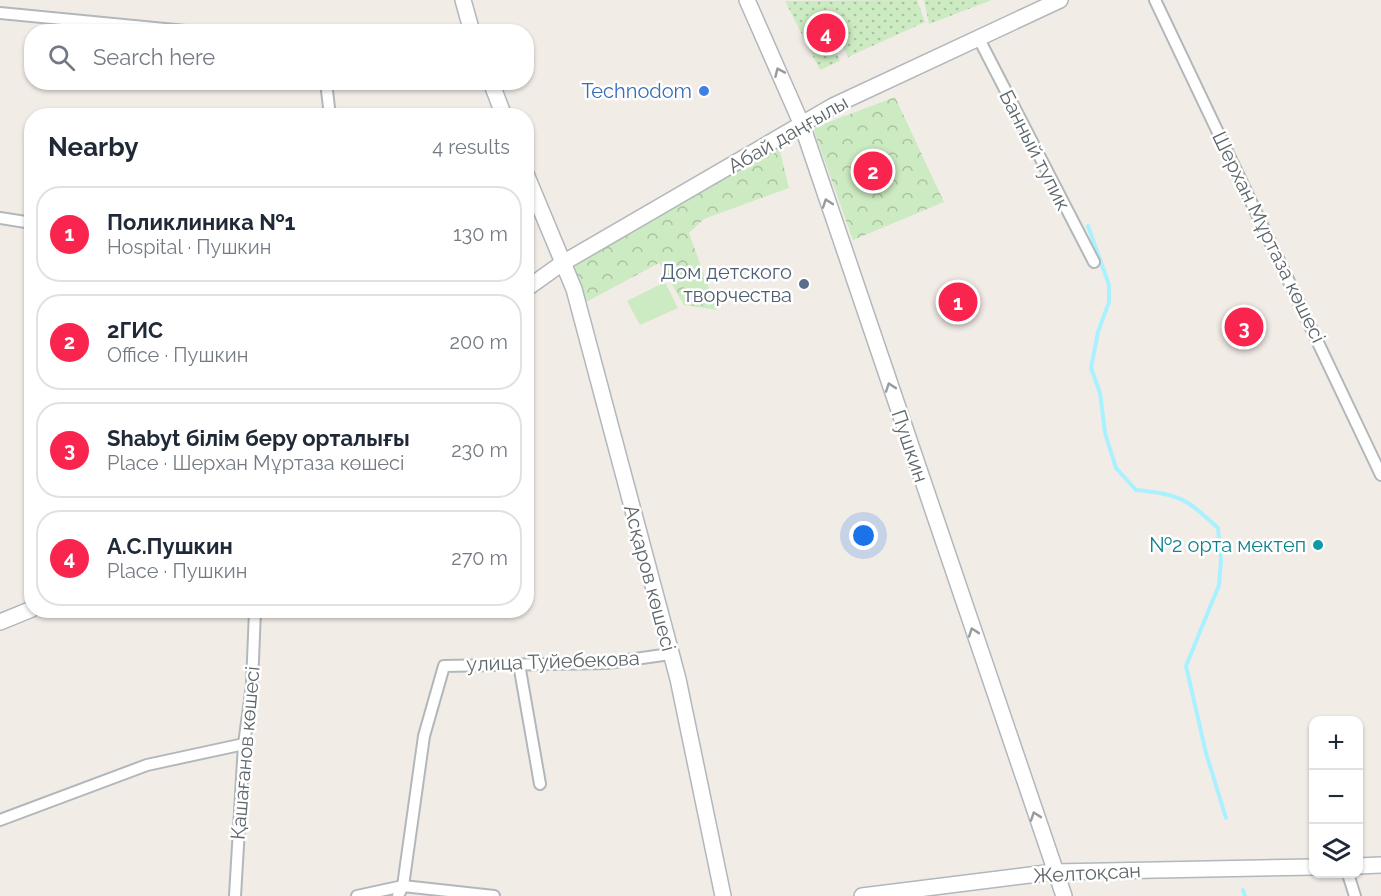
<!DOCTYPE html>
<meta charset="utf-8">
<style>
:root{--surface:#fff;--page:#f2f2f3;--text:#1f2937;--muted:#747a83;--line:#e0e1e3;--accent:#fa254e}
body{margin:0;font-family:Raleway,sans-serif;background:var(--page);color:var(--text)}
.controls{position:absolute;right:18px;bottom:18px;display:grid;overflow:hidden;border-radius:12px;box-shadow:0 2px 4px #0004}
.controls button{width:54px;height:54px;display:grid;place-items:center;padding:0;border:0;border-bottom:2px solid var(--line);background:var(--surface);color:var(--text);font:30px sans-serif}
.you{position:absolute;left:864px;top:536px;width:21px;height:21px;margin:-15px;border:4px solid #fff;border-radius:50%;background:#1a73e8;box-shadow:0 0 0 9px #1a73e833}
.badge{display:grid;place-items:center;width:39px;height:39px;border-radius:50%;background:var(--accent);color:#fff;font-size:20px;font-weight:700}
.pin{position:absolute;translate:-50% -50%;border:3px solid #fff;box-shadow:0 2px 6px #0006}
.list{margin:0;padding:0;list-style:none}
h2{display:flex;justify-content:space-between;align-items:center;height:78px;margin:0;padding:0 24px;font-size:26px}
h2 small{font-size:20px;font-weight:400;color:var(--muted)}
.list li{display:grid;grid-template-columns:39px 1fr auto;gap:18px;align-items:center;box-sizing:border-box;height:96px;margin:0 12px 12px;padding:0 12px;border:2px solid var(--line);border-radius:24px}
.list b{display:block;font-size:22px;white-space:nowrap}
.list p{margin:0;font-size:20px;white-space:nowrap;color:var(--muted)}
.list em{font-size:20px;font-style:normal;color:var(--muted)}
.icon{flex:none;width:33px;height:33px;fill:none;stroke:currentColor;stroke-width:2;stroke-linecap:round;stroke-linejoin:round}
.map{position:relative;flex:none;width:1381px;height:896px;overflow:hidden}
.search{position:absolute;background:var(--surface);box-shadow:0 2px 4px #0004;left:24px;top:24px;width:510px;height:66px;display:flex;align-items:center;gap:15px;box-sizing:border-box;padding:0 21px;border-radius:24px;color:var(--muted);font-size:22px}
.panel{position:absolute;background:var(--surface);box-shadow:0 2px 4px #0004;left:24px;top:108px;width:510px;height:510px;border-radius:24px}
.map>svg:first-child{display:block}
.green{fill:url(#green-dots)}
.forest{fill:url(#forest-crowns)}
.pitch{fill:#cdebc2}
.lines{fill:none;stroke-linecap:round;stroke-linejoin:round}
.stream{stroke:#aaf1ff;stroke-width:4}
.street-casing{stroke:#b2b8ba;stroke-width:14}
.secondary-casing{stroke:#b1b7bb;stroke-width:18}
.street{stroke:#fff;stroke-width:10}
.secondary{stroke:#fff;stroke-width:15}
.oneway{stroke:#969c9e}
.shop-dot{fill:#3f7fe0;stroke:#fff;stroke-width:2}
.service-dot{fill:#5c6f8a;stroke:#fff;stroke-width:2}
.culture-dot{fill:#0f9aa8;stroke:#fff;stroke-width:2}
.labels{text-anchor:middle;stroke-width:5;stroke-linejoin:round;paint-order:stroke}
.shop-label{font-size:20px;fill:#366cbe;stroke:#fff;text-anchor:end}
.street-label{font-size:20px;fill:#5e6669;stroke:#fff}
.service-label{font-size:20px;fill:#4e5e75;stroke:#fff;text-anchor:end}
.culture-label{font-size:20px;fill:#0d838f;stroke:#fff;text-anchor:end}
</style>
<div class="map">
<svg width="1381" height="896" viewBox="0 0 1381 896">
<defs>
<pattern id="green-dots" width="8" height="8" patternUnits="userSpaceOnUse" patternTransform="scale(1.5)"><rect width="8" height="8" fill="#cdebc2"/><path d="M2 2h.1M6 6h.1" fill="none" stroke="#aac2a2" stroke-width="1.8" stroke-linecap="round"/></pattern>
<pattern id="forest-crowns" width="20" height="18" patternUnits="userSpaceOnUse" patternTransform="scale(1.5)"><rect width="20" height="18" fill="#cdebc2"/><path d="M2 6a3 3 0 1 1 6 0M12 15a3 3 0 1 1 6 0" fill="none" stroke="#aac2a2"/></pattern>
</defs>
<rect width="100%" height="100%" fill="#f2ece7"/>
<g class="green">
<polygon points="917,0 925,22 848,57 841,43 846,39 837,21 814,28 822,46 834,48 840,61 820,70 785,1"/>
<polygon points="924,0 992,0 929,24"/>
</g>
<g class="forest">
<polygon points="895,97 944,202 853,240 813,128"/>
<polygon points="779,147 789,188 704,219 689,233 717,310 684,305 659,263 586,302 561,255 661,214"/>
</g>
<polygon class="pitch" points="665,282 678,308 640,325 627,301"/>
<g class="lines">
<g class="stream">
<path d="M1088 226 1109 285V302L1098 332 1091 368 1100 393 1105 433 1116 468 1136 490C1181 494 1186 499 1218 528L1221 560 1219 585 1186 666 1206 753 1226 818"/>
<polyline points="1243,890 1245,896"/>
</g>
<defs>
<g id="street">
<polyline points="1155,0 1381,475"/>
<polyline points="0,13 196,32"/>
<polyline points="978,37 1094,262"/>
<polyline points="326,82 330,116"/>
<polyline points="0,218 32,223"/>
<polyline points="519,664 540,784"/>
<polyline points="0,820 147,765 244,744"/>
<polyline points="1348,874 1355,896"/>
<polyline points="235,896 244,744 252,685 255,610"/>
<polyline points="357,896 403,886 494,896"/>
<polyline points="398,896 403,886 424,736 444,666 607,663 670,654"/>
</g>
<g id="secondary">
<polyline points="463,0 472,32"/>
<polyline points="747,0 802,125 1064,896"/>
<polyline points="491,82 504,116"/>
<polyline points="526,174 574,289 678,679 723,896"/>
<polyline points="526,289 561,264 833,106 1060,0"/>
<polyline points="0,622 32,609"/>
<polyline points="1358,866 1381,865"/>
<polyline points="862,896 1054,872 1314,867"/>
</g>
</defs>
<use href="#street" class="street-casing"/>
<use href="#secondary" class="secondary-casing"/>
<use href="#street" class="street"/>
<use href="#secondary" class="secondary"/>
</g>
<defs><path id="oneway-chevron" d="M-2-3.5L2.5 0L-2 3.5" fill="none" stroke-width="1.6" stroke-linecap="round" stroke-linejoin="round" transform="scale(1.5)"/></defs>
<g class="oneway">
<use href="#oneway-chevron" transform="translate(779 72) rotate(-114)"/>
<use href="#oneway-chevron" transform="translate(827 203) rotate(-109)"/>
<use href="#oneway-chevron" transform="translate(890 387) rotate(-109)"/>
<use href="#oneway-chevron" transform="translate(973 632) rotate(-109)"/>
<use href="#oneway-chevron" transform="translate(1035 816) rotate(-109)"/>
</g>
<circle class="shop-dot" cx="704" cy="91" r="6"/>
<circle class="service-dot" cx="804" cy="284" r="6"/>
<circle class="culture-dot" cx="1318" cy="545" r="6"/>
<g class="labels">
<g class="shop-label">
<text x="692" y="98">Technodom</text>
</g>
<g class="street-label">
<text transform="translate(788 134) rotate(-30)" y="7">Абай даңғылы</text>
<text transform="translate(1035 150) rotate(63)" y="7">Банный тупик</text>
<text transform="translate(1269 237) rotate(64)" y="7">Шерхан Мұртаза көшесі</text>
<text transform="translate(910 446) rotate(71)" y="7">Пушкин</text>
<text transform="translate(650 578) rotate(75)" y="7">Асқаров көшесі</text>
<text transform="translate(553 661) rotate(-2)" y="7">улица Туйебекова</text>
<text transform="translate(245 753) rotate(-85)" y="7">Қашағанов көшесі</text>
<text transform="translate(1087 873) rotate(-3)" y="7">Желтоқсан</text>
</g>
<g class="service-label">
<text x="792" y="279">Дом детского<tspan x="792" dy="23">творчества</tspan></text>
</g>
<g class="culture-label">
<text x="1306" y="552">№2 орта мектеп</text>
</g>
</g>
</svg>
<div class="controls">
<button>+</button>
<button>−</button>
<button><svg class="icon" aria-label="layers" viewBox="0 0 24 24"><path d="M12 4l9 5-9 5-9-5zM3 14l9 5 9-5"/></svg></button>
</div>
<div class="you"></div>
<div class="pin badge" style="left:958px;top:302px">1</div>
<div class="pin badge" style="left:873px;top:171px">2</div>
<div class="pin badge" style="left:1244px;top:327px">3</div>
<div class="pin badge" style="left:826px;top:33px">4</div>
<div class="search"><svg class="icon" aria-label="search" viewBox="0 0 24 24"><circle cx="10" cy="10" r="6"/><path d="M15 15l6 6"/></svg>Search here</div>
<section class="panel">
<h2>Nearby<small>4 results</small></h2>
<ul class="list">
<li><span class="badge">1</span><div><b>Поликлиника №1</b><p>Hospital · Пушкин</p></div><em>130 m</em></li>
<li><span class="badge">2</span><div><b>2ГИС</b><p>Office · Пушкин</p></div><em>200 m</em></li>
<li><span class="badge">3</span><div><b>Shabyt білім беру орталығы</b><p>Place · Шерхан Мұртаза көшесі</p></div><em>230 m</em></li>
<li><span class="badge">4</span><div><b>А.С.Пушкин</b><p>Place · Пушкин</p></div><em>270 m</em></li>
</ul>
</section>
</div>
